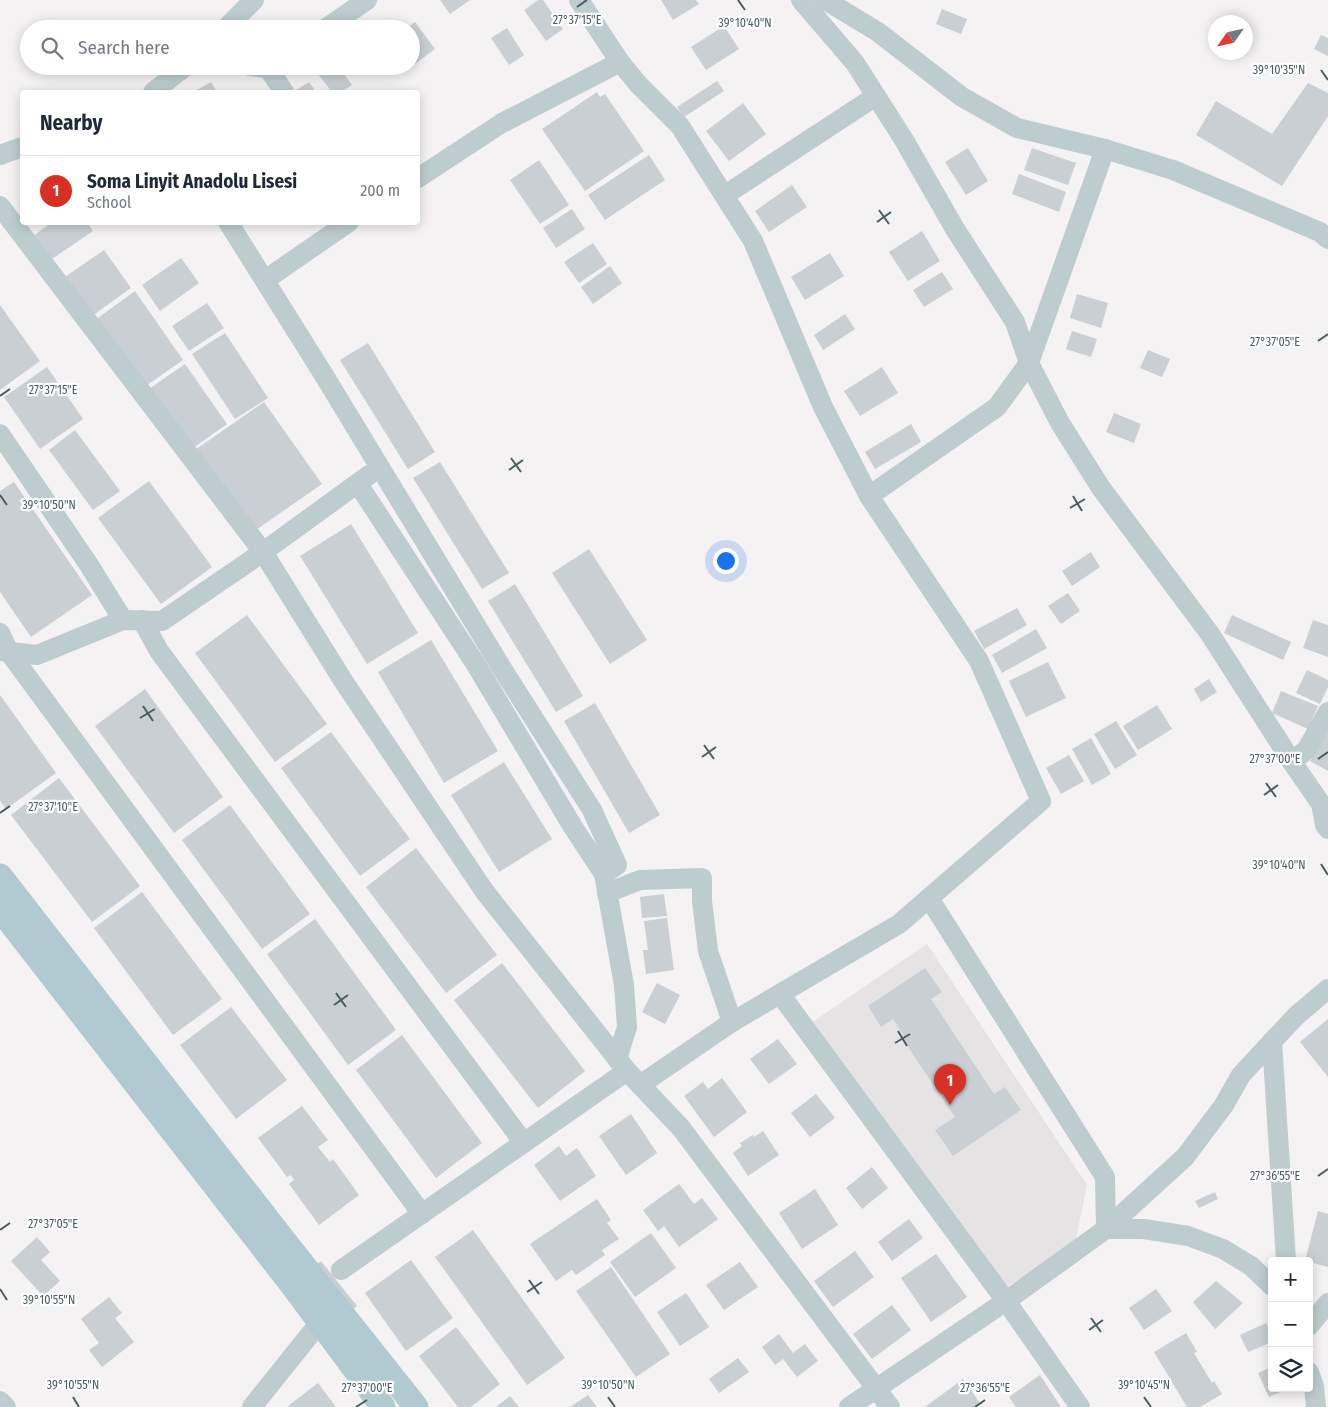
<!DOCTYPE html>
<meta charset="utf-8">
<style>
:root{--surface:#fff;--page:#f2f2f3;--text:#1f2937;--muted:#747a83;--line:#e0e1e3;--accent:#d93025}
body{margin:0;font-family:"Fira Sans Condensed",sans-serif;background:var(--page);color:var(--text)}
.controls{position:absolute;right:15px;bottom:15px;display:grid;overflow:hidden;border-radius:5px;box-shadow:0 2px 12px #0003}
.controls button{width:45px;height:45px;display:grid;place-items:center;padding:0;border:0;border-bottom:1px solid var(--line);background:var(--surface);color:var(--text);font:25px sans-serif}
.compass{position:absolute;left:1208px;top:15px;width:45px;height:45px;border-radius:50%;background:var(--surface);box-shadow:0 2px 12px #0003;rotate:236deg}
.you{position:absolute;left:725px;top:560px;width:18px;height:18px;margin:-12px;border:4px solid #fff;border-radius:50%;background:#1a73e8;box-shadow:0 0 0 8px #1a73e833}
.badge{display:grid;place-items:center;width:32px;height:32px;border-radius:50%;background:var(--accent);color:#fff;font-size:16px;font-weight:700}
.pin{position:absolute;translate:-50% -41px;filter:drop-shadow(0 1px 2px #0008)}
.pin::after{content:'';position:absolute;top:26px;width:18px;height:15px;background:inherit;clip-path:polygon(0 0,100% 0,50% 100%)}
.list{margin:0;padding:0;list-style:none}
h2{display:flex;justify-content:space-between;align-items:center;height:65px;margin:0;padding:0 20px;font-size:21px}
h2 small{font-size:16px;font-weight:400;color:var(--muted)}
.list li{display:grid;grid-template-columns:32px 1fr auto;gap:15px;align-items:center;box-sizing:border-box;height:70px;padding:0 20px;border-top:1px solid var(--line)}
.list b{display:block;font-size:19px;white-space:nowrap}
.list p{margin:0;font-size:16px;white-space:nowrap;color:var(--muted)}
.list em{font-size:16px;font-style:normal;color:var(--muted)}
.icon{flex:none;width:28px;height:28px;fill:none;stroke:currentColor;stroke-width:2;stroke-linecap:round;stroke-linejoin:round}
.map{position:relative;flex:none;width:1328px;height:1407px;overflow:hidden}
.search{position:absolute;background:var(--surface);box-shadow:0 2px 12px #0003;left:20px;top:20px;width:400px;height:55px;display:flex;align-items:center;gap:12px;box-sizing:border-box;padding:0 18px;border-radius:28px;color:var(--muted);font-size:19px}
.panel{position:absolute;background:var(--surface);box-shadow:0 2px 12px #0003;left:20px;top:90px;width:400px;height:135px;border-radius:5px}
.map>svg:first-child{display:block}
.education{fill:#e6e3e5}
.building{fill:#c9cfd2}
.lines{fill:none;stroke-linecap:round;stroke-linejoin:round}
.minor{stroke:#bdcccf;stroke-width:20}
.major{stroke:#b1cad1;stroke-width:25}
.ticks{fill:none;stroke:#495c61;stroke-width:2}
.ticks-label{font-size:12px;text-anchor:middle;fill:#495c61;stroke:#fff;stroke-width:4.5;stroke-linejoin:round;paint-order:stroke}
</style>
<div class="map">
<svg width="1328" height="1407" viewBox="0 0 1328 1407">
<rect width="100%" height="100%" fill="#f5f2f3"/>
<polygon class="education" points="927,944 1087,1185 1074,1248 998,1291 808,1025"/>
<g class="building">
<polygon points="440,0 470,0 450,14"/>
<polygon points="538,0 543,0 563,29 546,41 524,10"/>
<polygon points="661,0 696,0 699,4 673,20"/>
<polygon points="942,9 967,19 961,34 936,24"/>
<polygon points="415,22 435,49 415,64 411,58 411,29 405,29"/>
<polygon points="724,26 739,49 706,70 691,47"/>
<polygon points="507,28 524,55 509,65 491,38"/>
<polygon points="1321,35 1328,38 1328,56 1314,49"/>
<polygon points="312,66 338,66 352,85 341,92 332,92"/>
<polygon points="356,66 375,66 362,75"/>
<polygon points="717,81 724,91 684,117 677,107"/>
<polygon points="211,82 217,92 193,92"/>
<polygon points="309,82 316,92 293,92"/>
<polygon points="1308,83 1328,93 1328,116 1282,186 1196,135 1216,101 1272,134"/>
<polygon points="597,92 600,97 605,94 644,151 585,191 542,129"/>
<polygon points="743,103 766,134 729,161 706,131"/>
<polygon points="968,148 988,181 966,195 945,162"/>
<polygon points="1032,148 1076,163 1068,185 1024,170"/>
<polygon points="649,155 665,180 605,220 588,195"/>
<polygon points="539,160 569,205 540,224 510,180"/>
<polygon points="1019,174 1066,192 1059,212 1012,194"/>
<polygon points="792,185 807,207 769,232 755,211"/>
<polygon points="572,209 585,229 556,248 543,228"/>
<polygon points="52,222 87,222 93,231 49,261 32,237"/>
<polygon points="922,231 940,261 908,281 889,252"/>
<polygon points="593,243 607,264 579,283 564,262"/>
<polygon points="104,250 131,288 92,316 65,277"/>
<polygon points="830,253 844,276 805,300 791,277"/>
<polygon points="181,258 199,283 160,311 142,285"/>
<polygon points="610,266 622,283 593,304 581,287"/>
<polygon points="942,272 953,289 924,307 913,290"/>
<polygon points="135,291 183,360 143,388 95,320"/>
<polygon points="1077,294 1108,303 1101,328 1070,318"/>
<polygon points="207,303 224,328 189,351 172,326"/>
<polygon points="0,305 40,361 0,390"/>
<polygon points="845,314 855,329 823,350 814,335"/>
<polygon points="1072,331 1097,339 1091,357 1066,349"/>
<polygon points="225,333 268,398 235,419 192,354"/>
<polygon points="368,343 435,452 408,469 340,360"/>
<polygon points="1148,350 1170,359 1162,377 1140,368"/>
<polygon points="185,364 227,424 189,451 146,391"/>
<polygon points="47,367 83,419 40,449 4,397"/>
<polygon points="882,367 898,393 860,416 844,391"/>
<polygon points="264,402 322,484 253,532 195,450"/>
<polygon points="1114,413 1141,424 1134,443 1106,432"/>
<polygon points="911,424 921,442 875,469 865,452"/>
<polygon points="75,430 120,491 93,510 49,450"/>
<polygon points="440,462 509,573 482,589 413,478"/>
<polygon points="149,481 212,567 161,604 98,518"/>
<polygon points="14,482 92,595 31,637 0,592 0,491"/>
<polygon points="351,524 418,633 367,664 300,556"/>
<polygon points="589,549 647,640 610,664 552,573"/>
<polygon points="1091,552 1100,567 1072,586 1062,571"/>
<polygon points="515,584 583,696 556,712 488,601"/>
<polygon points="1068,593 1080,611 1061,624 1048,606"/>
<polygon points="1017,608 1027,625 984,649 974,631"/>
<polygon points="247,615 327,724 275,762 195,653"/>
<polygon points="1232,615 1291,642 1283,660 1224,633"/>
<polygon points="1313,620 1328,625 1328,657 1303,648"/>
<polygon points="1036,629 1047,648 1002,673 992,655"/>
<polygon points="431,640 498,751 444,783 378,672"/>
<polygon points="1048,662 1066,698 1026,717 1009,681"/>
<polygon points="1307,670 1328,680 1328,687 1320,704 1296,693"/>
<polygon points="1209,679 1217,692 1201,702 1194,689"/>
<polygon points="145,689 223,797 174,833 95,726"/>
<polygon points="1281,691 1318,706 1308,729 1272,713"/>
<polygon points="0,695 56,773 6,809 0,801"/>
<polygon points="595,703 660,815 629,833 564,721"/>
<polygon points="1157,705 1172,729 1138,750 1123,726"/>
<polygon points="1116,721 1137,755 1115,769 1094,734"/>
<polygon points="331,732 410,839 360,876 281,768"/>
<polygon points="1328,732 1328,771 1310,761"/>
<polygon points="1091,738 1111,774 1092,785 1072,749"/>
<polygon points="1069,755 1084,781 1061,794 1046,768"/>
<polygon points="504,762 552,839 499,872 451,795"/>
<polygon points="59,778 140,886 92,922 11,815"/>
<polygon points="230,805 310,914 262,949 182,840"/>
<polygon points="416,848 497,955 446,993 366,887"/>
<polygon points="142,892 222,999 173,1035 94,928"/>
<polygon points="664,894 667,916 642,918 640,897"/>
<polygon points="667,918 674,970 646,974 643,950 648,950 644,921"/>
<polygon points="315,919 396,1030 348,1065 267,954"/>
<polygon points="502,963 585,1071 538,1108 454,1000"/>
<polygon points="925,968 942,992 931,999 994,1094 1005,1087 1021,1110 953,1156 935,1130 955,1117 902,1038 904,1036 893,1019 881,1027 868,1006"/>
<polygon points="657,983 680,995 665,1024 642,1012"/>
<polygon points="231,1007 287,1080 236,1119 180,1045"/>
<polygon points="1328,1019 1328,1077 1300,1042"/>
<polygon points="402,1035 482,1143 436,1178 356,1070"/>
<polygon points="778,1039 797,1064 769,1084 750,1059"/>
<polygon points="722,1078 747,1112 714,1137 684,1096 703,1082 708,1089"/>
<polygon points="816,1094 835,1118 810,1137 791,1113"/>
<polygon points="302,1106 328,1140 318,1147 330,1162 333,1159 359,1195 319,1225 289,1184 294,1180 291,1175 287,1177 258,1138"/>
<polygon points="631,1114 657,1153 626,1175 599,1136"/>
<polygon points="763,1131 779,1155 748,1176 733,1153 742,1146 740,1143 753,1135 754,1137"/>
<polygon points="559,1146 566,1156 577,1148 596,1176 560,1201 534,1165"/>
<polygon points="872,1167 888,1188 862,1209 846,1188"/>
<polygon points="679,1184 694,1204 702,1198 718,1219 679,1247 664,1226 658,1231 643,1210"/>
<polygon points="815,1189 838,1225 802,1249 779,1213"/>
<polygon points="1215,1192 1218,1199 1199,1208 1195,1201"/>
<polygon points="597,1199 611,1220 607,1223 619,1239 602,1250 605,1255 576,1275 572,1270 556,1281 530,1244"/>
<polygon points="1318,1211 1328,1214 1328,1267 1309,1262 1309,1261 1305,1261"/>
<polygon points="909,1219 923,1238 892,1261 878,1242"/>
<polygon points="473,1230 565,1358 527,1385 435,1257"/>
<polygon points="651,1233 676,1268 635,1297 610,1262"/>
<polygon points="37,1237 50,1252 41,1260 60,1281 43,1296 11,1261"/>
<polygon points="855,1251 874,1277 833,1307 814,1281"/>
<polygon points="936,1254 967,1297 931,1322 901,1278"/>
<polygon points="411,1260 453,1318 406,1351 365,1293"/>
<polygon points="321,1261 357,1306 346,1314 311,1268"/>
<polygon points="740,1262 758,1287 724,1310 706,1285"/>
<polygon points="611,1267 670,1354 636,1377 576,1291"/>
<polygon points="1216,1281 1243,1303 1215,1329 1193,1302"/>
<polygon points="1156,1289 1172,1311 1144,1330 1129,1308"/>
<polygon points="686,1293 709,1327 680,1346 657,1312"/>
<polygon points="109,1297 122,1313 115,1318 134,1342 102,1367 89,1350 99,1343 81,1319"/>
<polygon points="892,1305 911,1330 872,1359 853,1334"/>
<polygon points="1266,1323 1272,1336 1272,1342 1248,1352 1240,1335"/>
<polygon points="456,1327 500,1384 471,1407 458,1407 419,1356"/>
<polygon points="1186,1333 1197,1352 1194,1353 1212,1383 1214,1381 1222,1394 1200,1407 1187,1407 1154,1352"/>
<polygon points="779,1334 793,1353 805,1344 818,1361 797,1377 783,1359 775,1365 762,1347"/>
<polygon points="738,1358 749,1372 719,1393 709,1379"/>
<polygon points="1272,1367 1272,1388 1290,1388 1269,1397 1258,1373"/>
<polygon points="1040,1375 1061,1407 1016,1407 1009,1397"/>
<polygon points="963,1379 980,1403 975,1407 925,1407"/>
<polygon points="318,1383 336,1407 289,1407 288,1406"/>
<polygon points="588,1395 597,1407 570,1407"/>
<polygon points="510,1396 519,1407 496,1407"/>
</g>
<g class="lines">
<g class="minor">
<polyline points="579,0 620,62 638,84 680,126 753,241 823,407 869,496 979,661 1041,801 899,924 732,1022 640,1085"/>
<polyline points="801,0 855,63 904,140 955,229 1015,322 1029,363 1060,423 1101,488 1210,634 1292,762 1321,804 1325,825 1328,829"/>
<polyline points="825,0 878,32 962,97 1017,128 1105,149 1173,170 1320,232 1328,239"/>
<polyline points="225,29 254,0"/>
<polyline points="325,29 367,0"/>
<polyline points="250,66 268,68 284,92"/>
<polyline points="153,92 186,66"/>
<polyline points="0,155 22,147"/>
<polyline points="418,178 502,123 620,62"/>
<polyline points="725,195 876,96"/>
<polyline points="0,206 263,552 344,682 485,892 627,1071 681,1128 890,1407"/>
<polyline points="228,222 322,372 503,670 592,810 617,865 604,874"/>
<polyline points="265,280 349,222"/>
<polyline points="0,434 89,565 123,620"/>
<polyline points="358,484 475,663 573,827 604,874 624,985 627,1027 617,1059"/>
<polyline points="869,496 997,407 1029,363 1105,149"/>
<polyline points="142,620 159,651 524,1143"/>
<polyline points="0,633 9,652 422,1214"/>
<polyline points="1,651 37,655 123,620 162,621 263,552 369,475"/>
<polyline points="1292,762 1307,749 1328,712"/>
<polyline points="607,893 640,880 702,878 702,901 708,951 732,1022"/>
<polyline points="929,898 1105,1177 1106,1229 1144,1229 1188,1236 1223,1249 1251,1266 1272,1286"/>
<polyline points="780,994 1006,1301 1080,1407"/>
<polyline points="1272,1041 1286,1261"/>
<polyline points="341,1270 627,1071"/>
<polyline points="1309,1326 1328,1303"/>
<polyline points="1309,1372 1314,1386 1316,1407"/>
<polyline points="0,1401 6,1407"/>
<polyline points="252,1407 320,1322"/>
<polyline points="849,1407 1006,1301 1106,1229 1185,1157 1224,1105 1241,1075 1296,1016 1328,989"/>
</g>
<g class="major">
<polyline points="0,876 285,1242 416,1407"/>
<polyline points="0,909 293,1286 383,1407"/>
</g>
</g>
<path class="ticks" d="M738 0 745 10M577 7 587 0M1321 70 1328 80M879 210 889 224M877 222 891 212M1318 341 1328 334M0 396 10 389M511 458 521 472M509 470 523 460M0 495 7 505M1073 496 1082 511M1070 508 1085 499M143 706 153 721M140 718 155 709M704 745 714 759M702 757 716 747M1318 759 1328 752M1266 783 1276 797M1264 795 1278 785M0 813 10 806M1321 864 1328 875M336 993 346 1007M334 1005 348 995M898 1031 907 1046M895 1043 910 1034M1318 1176 1328 1169M0 1230 10 1223M529 1280 539 1294M0 1289 7 1300M527 1292 542 1282M1091 1318 1101 1332M1089 1330 1103 1320M73 1397 79 1407M608 1397 615 1407M1144 1397 1151 1407M356 1407 367 1400M975 1407 985 1400"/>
<g class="ticks-label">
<text x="577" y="24">27°37'15"E</text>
<text x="745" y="27">39°10'40"N</text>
<text x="1279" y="74">39°10'35"N</text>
<text x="1275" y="346">27°37'05"E</text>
<text x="53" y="394">27°37'15"E</text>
<text x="49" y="509">39°10'50"N</text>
<text x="1275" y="763">27°37'00"E</text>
<text x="53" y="811">27°37'10"E</text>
<text x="1279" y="869">39°10'40"N</text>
<text x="1275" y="1180">27°36'55"E</text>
<text x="53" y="1228">27°37'05"E</text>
<text x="49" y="1304">39°10'55"N</text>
<text x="73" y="1389">39°10'55"N</text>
<text x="608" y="1389">39°10'50"N</text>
<text x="1144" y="1389">39°10'45"N</text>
<text x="367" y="1392">27°37'00"E</text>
<text x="985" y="1392">27°36'55"E</text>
</g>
</svg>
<div class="controls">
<button>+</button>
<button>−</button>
<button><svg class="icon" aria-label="layers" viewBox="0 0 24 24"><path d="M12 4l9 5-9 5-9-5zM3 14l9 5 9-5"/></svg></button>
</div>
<svg class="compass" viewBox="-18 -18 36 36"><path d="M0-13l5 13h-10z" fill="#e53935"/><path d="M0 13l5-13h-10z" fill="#747a83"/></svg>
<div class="you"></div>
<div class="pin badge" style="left:950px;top:1105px">1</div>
<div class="search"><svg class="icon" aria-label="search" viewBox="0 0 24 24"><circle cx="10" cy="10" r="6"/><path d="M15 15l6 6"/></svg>Search here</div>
<section class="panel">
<h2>Nearby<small></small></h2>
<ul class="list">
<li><span class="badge">1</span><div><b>Soma Linyit Anadolu Lisesi</b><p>School</p></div><em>200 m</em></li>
</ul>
</section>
</div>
